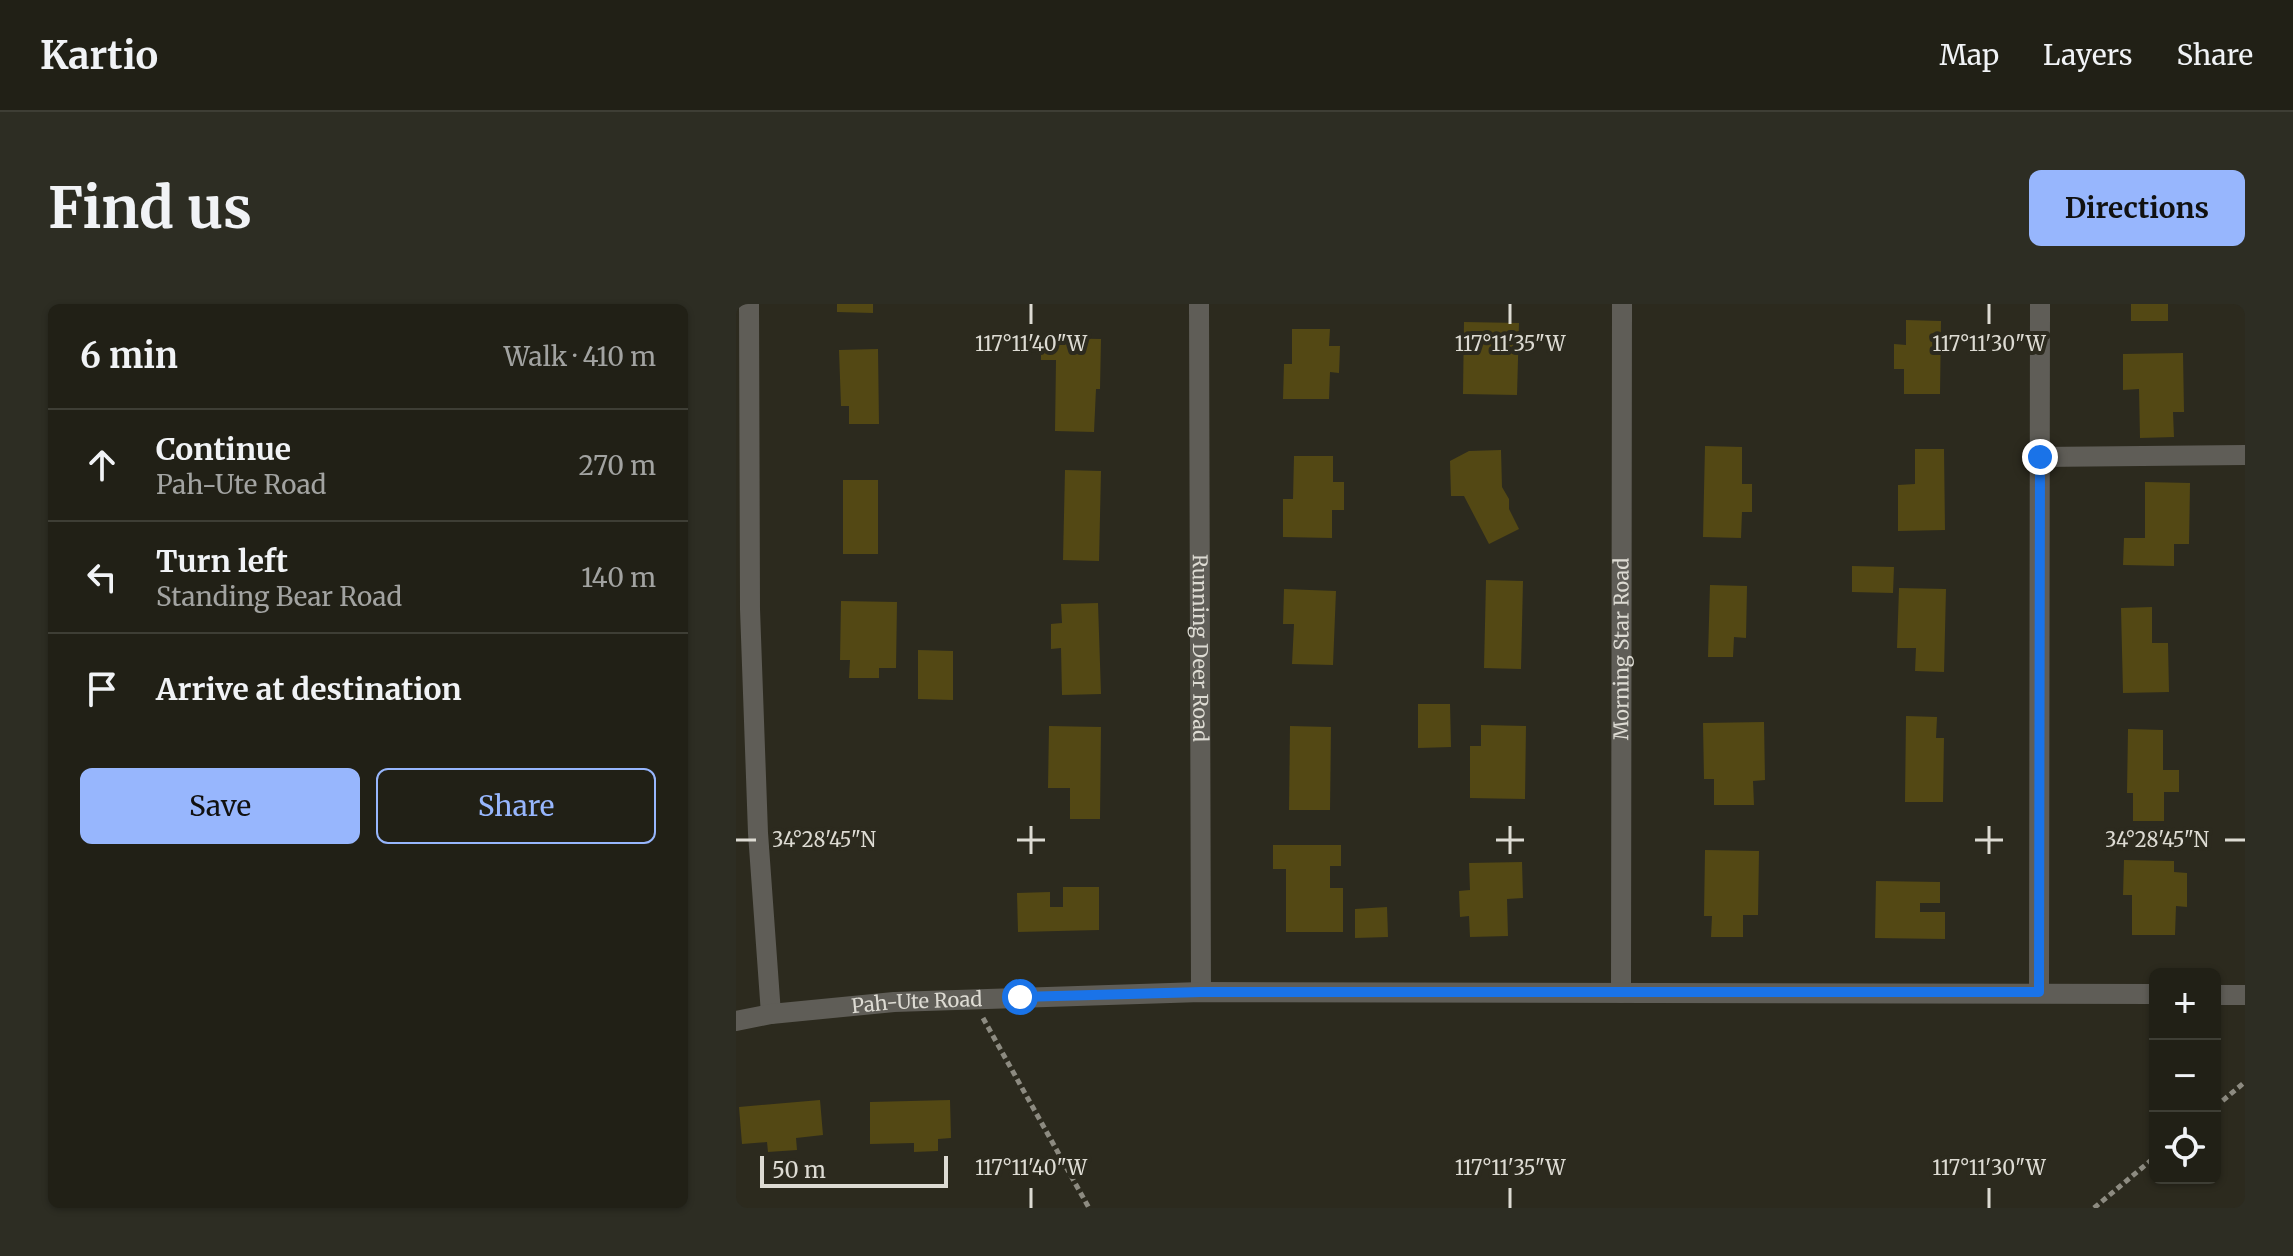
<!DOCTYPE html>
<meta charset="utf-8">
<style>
:root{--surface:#212016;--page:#2d2d23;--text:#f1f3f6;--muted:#a2a3a1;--line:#3e3e35;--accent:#97b6fd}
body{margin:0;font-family:Merriweather,serif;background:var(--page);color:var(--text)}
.controls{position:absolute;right:24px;bottom:24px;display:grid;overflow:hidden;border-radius:12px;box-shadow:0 2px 6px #0004}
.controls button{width:72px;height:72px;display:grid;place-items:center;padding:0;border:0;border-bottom:2px solid var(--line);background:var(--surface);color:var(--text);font:40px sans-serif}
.scale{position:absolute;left:24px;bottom:20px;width:188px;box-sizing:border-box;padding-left:8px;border:4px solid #dddbd3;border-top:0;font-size:22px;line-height:28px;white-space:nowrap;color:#dddbd3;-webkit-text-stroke:6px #2c2a1e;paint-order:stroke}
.stop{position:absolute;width:24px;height:24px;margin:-18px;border:6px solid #1a73e8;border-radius:50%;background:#fff}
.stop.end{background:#1a73e8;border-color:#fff;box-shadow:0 2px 8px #0008}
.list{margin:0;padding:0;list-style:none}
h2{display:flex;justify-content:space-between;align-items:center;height:104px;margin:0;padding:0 32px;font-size:34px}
h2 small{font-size:26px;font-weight:400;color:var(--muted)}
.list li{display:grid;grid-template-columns:52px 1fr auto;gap:24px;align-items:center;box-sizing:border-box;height:112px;padding:0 32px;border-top:2px solid var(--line)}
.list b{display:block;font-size:30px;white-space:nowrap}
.list p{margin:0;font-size:26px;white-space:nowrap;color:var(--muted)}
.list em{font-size:26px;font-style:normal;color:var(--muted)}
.actions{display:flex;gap:16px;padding:24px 32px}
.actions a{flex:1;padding:18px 0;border:2px solid var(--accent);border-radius:12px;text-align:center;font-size:28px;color:var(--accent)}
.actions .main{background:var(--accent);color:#111}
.icon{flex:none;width:44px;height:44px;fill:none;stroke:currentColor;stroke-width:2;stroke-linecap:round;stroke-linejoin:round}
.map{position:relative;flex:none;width:1509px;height:904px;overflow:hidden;border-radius:12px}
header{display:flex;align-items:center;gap:48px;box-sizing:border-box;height:112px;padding:0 40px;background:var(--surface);border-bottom:2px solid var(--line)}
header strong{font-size:38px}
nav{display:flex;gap:44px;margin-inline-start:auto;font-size:28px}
.intro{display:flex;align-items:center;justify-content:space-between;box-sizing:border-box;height:192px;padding:0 48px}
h1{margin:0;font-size:56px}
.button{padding:20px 36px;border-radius:12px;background:var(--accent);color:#111;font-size:28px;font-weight:700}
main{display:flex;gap:48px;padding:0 48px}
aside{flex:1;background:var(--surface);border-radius:12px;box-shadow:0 2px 6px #0004}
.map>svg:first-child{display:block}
.building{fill:#534814}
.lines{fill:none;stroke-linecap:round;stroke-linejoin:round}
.path{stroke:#8d8b81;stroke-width:5;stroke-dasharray:6 4;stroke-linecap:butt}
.minor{stroke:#5f5d57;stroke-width:20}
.route{stroke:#1a73e8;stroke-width:10}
.ticks{fill:none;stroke:#dddbd3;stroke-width:3}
.labels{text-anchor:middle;stroke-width:8;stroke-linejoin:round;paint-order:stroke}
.street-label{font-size:20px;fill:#dddbd3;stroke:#2c2a1e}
.ticks-label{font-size:20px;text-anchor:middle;fill:#dddbd3;stroke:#2c2a1e;stroke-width:8;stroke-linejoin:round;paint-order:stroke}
</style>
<header>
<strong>Kartio</strong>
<nav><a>Map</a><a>Layers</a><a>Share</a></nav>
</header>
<div class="intro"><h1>Find us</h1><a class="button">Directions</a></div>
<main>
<aside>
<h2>6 min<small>Walk · 410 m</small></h2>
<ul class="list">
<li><svg class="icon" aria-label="ahead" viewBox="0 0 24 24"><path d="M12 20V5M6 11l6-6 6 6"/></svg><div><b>Continue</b><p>Pah-Ute Road</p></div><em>270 m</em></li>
<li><svg class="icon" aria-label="left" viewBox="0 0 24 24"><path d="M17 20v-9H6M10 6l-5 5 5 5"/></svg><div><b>Turn left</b><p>Standing Bear Road</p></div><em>140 m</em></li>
<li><svg class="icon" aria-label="arrive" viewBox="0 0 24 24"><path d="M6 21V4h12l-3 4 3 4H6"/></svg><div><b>Arrive at destination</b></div></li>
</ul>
<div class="actions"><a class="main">Save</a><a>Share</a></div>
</aside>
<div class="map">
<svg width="1509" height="904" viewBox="0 0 1509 904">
<rect width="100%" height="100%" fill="#2c2a1e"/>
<g class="building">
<polygon points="101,0 137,0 137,9 101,8"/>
<rect x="1395" y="0" width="37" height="17"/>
<polygon points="1170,16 1205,17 1204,90 1168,90 1168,65 1158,65 1158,40 1170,41"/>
<polygon points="728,18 783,19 781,91 727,90"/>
<polygon points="556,25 594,25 593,42 604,42 603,69 594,68 593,95 547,95 548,60 556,60"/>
<polygon points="305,34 365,35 364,85 360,85 358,128 319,127 320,56 305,56"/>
<polygon points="142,45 143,120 113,120 113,102 105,102 103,46"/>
<polygon points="1447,49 1448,108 1437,108 1438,133 1404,134 1403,85 1387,86 1387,50"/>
<polygon points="969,142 1006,143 1006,180 1016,180 1016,208 1006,208 1005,234 967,233"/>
<polygon points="1179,145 1208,145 1209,226 1162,227 1162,181 1179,180"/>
<polygon points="765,146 766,183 773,195 773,205 783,225 753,240 728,192 715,192 714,157 733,147"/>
<polygon points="558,152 597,152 597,178 608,178 608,206 596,206 596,234 547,233 547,195 557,195"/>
<polygon points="329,166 365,167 363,257 327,256"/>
<rect x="107" y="176" width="35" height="74"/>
<polygon points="1409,178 1454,179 1453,240 1438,240 1438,262 1387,261 1388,234 1409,234"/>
<polygon points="1116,262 1158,263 1157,289 1116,288"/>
<polygon points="750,276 787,277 785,365 748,364"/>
<polygon points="974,281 1011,282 1010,334 998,333 997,353 972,353"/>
<polygon points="1163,284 1210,285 1208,368 1179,367 1180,344 1161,344"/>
<polygon points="548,285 600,287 597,361 556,360 558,320 547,320"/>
<polygon points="105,297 161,298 160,364 143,364 143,374 113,374 114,356 104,356"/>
<polygon points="362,299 365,390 326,391 325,344 315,345 315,320 326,319 325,300"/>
<polygon points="1416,303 1416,339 1432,339 1433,388 1387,389 1385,304"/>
<polygon points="182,346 217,347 217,396 182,395"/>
<polygon points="682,400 714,400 715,443 682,444"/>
<polygon points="1170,412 1201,413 1200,434 1208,434 1207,498 1169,498"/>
<polygon points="1028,418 1029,476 1017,477 1018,501 978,501 978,475 968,475 967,419"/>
<polygon points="745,421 790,422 789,495 734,494 734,442 745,442"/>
<polygon points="313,422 365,423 364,515 334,515 334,484 312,484"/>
<polygon points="554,422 595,423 594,506 553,506"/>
<polygon points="1392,425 1427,426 1427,466 1443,466 1443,488 1428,488 1428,517 1397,517 1397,489 1391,489"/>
<polygon points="537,541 605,541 605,562 594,562 594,584 607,584 607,628 550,628 550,565 537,565"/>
<polygon points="969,546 1023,547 1022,611 1007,611 1007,633 975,633 976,612 968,612"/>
<polygon points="1388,556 1438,557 1438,568 1451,569 1451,603 1440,602 1439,631 1396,631 1396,591 1387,591"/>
<polygon points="786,558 787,594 771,595 772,632 734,633 733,612 724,613 723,587 734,586 733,559"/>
<polygon points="1140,577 1204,578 1204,599 1184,599 1184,608 1209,608 1209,635 1139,634"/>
<polygon points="327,583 363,583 363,626 282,628 281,589 314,588 314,603 327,603"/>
<polygon points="651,603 652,633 619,634 619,605"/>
<polygon points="84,796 87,831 60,834 61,846 32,848 31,838 6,840 3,803"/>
<polygon points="214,796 215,834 202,835 202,847 178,848 178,839 134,840 134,798"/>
</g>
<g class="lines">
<g class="path">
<polyline points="247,714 353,904"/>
<polyline points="1479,803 1509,778"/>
<polyline points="1358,904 1419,853"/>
</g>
<g class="minor">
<polyline points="13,0 14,305 22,529 35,710"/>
<path id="s1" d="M463 0 465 688"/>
<polyline points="1304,153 1509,151"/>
<polyline points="1303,688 1304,0"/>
<path id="s2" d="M885 689 886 0"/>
<polyline points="1479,691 1509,691"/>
<path id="s3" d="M0 717 35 710 158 698 465 688 1419 690"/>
</g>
</g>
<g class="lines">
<polyline class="route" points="284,693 465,688 1303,688 1304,153"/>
</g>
<path class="ticks" d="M295 0V20M774 0V20M1253 0V20M295 522V550M774 522V550M1253 522V550M0 536H20M281 536H309M760 536H788M1239 536H1267M1489 536H1509M295 884V904M774 884V904M1253 884V904"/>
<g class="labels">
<g class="street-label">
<text dy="7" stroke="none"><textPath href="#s1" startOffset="344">Running Deer Road</textPath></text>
<text dy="7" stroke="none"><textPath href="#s2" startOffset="344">Morning Star Road</textPath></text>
<text dy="7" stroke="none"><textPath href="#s3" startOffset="182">Pah-Ute Road</textPath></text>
</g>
</g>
<g class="ticks-label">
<text x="295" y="47">117°11'40"W</text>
<text x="774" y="47">117°11'35"W</text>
<text x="1253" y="47">117°11'30"W</text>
<text x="88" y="543">34°28'45"N</text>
<text x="1421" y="543">34°28'45"N</text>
<text x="295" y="871">117°11'40"W</text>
<text x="774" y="871">117°11'35"W</text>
<text x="1253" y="871">117°11'30"W</text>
</g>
</svg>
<div class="controls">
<button>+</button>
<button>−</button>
<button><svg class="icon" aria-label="locate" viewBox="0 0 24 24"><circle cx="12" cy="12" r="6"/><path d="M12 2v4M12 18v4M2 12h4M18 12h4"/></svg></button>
</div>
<div class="scale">50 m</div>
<div class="stop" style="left:284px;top:693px"></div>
<div class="stop end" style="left:1304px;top:153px"></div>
</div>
</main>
